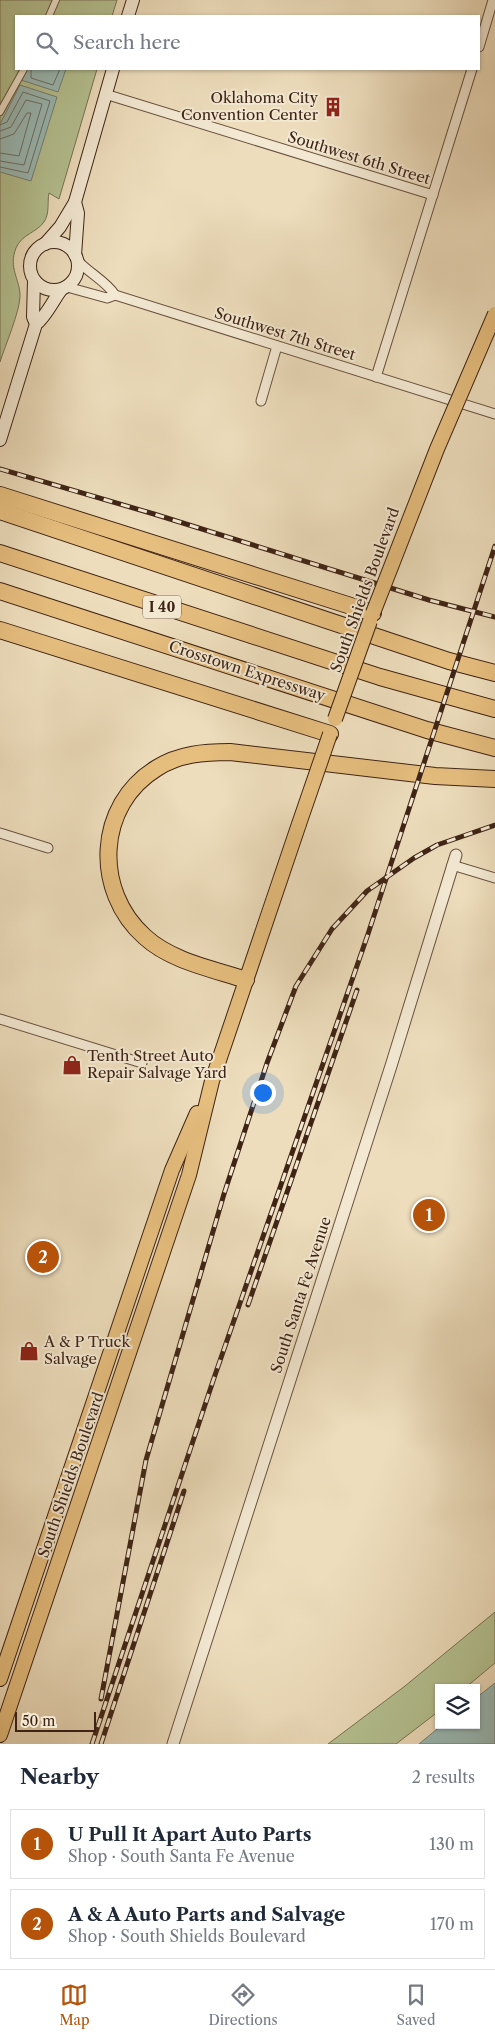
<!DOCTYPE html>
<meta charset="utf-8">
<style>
:root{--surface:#fff;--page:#f6f6f7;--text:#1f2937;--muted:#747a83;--line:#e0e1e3;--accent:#b45309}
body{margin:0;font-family:"Libre Caslon Text",serif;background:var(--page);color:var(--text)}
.controls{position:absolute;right:15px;bottom:15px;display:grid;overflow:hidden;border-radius:0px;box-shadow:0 1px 4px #0004}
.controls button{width:45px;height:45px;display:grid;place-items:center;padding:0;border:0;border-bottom:1px solid var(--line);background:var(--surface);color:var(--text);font:25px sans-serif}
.scale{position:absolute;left:15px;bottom:12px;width:81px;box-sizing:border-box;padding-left:5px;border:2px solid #3f2416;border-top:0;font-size:14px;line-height:18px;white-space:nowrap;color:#3f2416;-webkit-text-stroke:4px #f3e9d3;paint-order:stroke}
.you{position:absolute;left:262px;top:1092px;width:18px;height:18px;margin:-12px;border:4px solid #fff;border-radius:50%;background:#1a73e8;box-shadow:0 0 0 8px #1a73e833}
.badge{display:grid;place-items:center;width:32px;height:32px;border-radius:50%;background:var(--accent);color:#fff;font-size:16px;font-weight:700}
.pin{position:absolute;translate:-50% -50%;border:2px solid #fff;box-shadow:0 1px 5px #0006}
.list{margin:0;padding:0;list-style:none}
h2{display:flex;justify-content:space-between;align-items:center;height:65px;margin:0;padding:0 20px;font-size:21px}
h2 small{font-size:16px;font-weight:400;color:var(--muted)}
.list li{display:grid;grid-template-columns:32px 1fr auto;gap:15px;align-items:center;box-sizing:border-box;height:70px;margin:0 10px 10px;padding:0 10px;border:1px solid var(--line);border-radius:0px}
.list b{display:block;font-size:19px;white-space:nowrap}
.list p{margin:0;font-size:16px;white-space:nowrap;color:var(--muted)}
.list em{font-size:16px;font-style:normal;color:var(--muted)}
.icon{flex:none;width:28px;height:28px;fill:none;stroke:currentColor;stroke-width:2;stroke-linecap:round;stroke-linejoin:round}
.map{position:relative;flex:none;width:495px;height:1744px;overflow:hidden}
.search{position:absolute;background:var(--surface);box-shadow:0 1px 4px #0004;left:15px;right:15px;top:15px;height:55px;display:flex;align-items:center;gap:12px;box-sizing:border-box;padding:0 18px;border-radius:0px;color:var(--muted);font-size:19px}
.sheet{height:225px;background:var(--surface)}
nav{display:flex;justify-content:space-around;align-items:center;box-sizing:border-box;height:70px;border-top:1px solid var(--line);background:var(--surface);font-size:14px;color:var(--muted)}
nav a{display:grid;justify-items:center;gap:2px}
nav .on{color:var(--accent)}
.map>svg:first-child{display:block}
.green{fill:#b5c292;stroke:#7a7354}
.water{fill:#9abbb7;stroke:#767f77}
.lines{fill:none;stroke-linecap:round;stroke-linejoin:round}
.shore{stroke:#6c7066;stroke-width:1}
.pedestrian-casing{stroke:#6a5240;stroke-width:8}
.minor-casing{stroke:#6a5240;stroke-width:11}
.tertiary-casing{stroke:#6a5240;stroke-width:13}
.secondary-casing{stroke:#3f2416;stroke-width:14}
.primary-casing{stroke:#3f2416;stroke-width:16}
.motorway-casing{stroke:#3f2416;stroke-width:18}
.pedestrian{stroke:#f3e9d3;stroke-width:6}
.minor{stroke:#f3e9d3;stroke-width:9}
.tertiary{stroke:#f3e9d3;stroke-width:11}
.secondary{stroke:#f3e9d3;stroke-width:12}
.primary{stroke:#e6be7e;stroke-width:14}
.motorway{stroke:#e6be7e;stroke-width:16}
.rail-casing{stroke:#3f2416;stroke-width:5}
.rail{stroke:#f3e9d3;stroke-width:3;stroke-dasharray:9;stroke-linecap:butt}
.primary-bridge-casing{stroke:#3f2416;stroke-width:16;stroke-linecap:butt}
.primary-bridge{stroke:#e6be7e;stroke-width:14}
.labels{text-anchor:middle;stroke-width:4;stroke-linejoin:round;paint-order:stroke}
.shield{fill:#f3e9d3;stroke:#755f4f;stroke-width:1}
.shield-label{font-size:14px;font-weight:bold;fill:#3f2416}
.poi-label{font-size:15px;fill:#3f2416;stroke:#f3e9d3;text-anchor:start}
.street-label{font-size:15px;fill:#3f2416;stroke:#f3e9d3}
</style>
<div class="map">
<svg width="495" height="1744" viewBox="0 0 495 1744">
<rect width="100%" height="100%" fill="#edddbc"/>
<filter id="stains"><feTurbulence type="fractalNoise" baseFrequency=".004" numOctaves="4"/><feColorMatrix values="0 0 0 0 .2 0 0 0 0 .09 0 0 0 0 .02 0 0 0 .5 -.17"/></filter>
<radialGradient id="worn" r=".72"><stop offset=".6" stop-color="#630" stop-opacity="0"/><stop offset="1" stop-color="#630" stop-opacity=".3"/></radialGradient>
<g class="green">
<path d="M0 0H117L112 16H16V69H97L59 199 49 193C47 202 50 213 44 222 36 233 22 234 16 248 8 268 20 279 20 296 20 311 5 346 0 362Z"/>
<polygon points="495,1612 495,1663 465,1688 439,1688 439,1711 396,1744 328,1744 405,1686"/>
</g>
<g class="water">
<polygon points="27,69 66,69 58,92 21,80"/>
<polygon points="20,85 57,97 31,181 0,172 0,124"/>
<polygon points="495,1683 495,1744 419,1744 442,1725 476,1725 476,1698"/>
</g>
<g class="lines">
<g class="shore">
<polyline points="31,69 31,78 53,85 60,69"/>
<polyline points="0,125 7,122 23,92 50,101 28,173 0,167"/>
<polyline points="0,131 11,127 26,100 42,104 24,165 0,161"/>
<polyline points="0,139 14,134 27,113 31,113 19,156 0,153"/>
</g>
<defs>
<g id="pedestrian">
<polyline points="49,16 56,0"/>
<polyline points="0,112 24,69"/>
</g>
<g id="minor">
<polyline points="479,47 493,0"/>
<polyline points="105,94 433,195"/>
<path d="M78 261C89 273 107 282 115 295L495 414"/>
<polyline points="67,287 107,298 115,295"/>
<polyline points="376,377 472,69"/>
<polyline points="261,401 277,346"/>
<polyline points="0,833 48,848"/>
<polyline points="452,865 495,878"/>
<polyline points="0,1019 142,1063"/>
</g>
<polyline id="tertiary" points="173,1744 391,1066 456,855"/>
<g id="secondary">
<polyline points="128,16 133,0"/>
<polyline points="75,202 78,213 75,255"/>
<circle cx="54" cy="266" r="24"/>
<polyline points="45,244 60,227 75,202 113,69"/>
<polyline points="34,280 33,317 36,324"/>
<path d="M0 440 36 324C45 318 54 299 61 290"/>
</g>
<g id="primary">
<polyline points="0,1679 172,1170 197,1113"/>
<polyline points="0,1735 189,1175 212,1081 299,824"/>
</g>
<g id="motorway">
<polyline points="0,495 373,613"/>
<polyline points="0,511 449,661 495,673"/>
<polyline points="0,553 380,677 495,709"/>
<polyline points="0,591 427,730 495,748"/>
<polyline points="0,630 330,734"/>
<path d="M246 980C213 969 171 961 145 937 93 891 96 805 157 768 179 754 204 752 230 752L435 776 495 779"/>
</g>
</defs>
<use href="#pedestrian" class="pedestrian-casing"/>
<use href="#minor" class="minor-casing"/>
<use href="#tertiary" class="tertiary-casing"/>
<use href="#secondary" class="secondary-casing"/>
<use href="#primary" class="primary-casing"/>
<use href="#motorway" class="motorway-casing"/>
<use href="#pedestrian" class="pedestrian"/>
<use href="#minor" class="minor"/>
<use href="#tertiary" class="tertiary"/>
<use href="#secondary" class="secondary"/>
<use href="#primary" class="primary"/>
<use href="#motorway" class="motorway"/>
<defs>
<g id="rail">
<polyline points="0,469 154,514 429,600 495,617"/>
<polyline points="248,1305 357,990"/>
<polyline points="101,1699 146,1460 224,1194 267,1063 296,986 332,929 367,891 414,858 437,845 495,825"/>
<polyline points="92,1744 214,1378 368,934 495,546"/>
<polyline points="101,1744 184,1491"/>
</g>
</defs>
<use href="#rail" class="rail-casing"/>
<use href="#rail" class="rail"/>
<defs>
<g id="primary-bridge">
<polyline points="373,613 437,449 495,314"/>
<polyline points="335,719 370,621"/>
<polyline points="299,824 330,734"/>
</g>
</defs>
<use href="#primary-bridge" class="primary-bridge-casing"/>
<use href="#primary-bridge" class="primary-bridge"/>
</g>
<defs>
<symbol id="building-bare" viewBox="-9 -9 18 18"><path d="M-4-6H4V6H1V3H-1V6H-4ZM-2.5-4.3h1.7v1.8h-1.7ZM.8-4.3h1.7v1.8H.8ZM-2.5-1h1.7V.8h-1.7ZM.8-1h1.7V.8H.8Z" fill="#8f2418" stroke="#f3e9d3" stroke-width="2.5" paint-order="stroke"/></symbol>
<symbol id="shop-bare" viewBox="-9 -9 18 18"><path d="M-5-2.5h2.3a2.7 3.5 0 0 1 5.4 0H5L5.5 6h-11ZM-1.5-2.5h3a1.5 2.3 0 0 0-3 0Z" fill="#8f2418" stroke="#f3e9d3" stroke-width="2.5" paint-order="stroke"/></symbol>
</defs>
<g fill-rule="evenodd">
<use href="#building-bare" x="319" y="93" width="28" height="28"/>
<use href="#shop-bare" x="58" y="1051" width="28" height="28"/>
<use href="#shop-bare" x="15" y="1337" width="28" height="28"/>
</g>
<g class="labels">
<rect class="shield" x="143" y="595.5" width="38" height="23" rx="4"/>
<g class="shield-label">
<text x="162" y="612">I 40</text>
</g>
<g class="poi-label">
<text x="318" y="103" text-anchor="end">Oklahoma City<tspan x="318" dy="17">Convention Center</tspan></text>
<text x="87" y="1061">Tenth Street Auto<tspan x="87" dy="17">Repair Salvage Yard</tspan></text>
<text x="44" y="1347">A &amp; P Truck<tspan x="44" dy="17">Salvage</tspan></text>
</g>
<g class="street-label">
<text transform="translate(359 158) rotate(17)" y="5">Southwest 6th Street</text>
<text transform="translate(285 334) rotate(17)" y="5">Southwest 7th Street</text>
<text transform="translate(365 590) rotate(-70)" y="5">South Shields Boulevard</text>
<text transform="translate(247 671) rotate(18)" y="5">Crosstown Expressway</text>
<text transform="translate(301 1295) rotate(-72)" y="5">South Santa Fe Avenue</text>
<text transform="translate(71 1475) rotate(-71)" y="5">South Shields Boulevard</text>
</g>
</g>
<rect width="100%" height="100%" filter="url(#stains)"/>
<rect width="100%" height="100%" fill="url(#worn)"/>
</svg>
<div class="controls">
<button><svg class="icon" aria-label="layers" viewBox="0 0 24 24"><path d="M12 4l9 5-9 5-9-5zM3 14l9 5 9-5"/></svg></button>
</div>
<div class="scale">50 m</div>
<div class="you"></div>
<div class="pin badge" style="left:429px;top:1215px">1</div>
<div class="pin badge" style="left:43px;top:1257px">2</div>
<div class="search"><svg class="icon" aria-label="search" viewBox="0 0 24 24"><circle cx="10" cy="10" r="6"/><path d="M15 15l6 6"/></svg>Search here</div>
</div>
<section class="sheet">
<h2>Nearby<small>2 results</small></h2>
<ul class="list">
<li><span class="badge">1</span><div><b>U Pull It Apart Auto Parts</b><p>Shop · South Santa Fe Avenue</p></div><em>130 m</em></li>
<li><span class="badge">2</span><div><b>A &amp; A Auto Parts and Salvage</b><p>Shop · South Shields Boulevard</p></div><em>170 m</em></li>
</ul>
</section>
<nav>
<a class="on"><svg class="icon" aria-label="map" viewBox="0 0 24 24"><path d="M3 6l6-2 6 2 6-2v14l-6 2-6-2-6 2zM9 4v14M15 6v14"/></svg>Map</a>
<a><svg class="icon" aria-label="directions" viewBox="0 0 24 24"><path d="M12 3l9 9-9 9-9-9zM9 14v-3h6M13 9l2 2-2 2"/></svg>Directions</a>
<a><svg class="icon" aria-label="saved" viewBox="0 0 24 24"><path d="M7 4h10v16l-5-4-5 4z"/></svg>Saved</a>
</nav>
